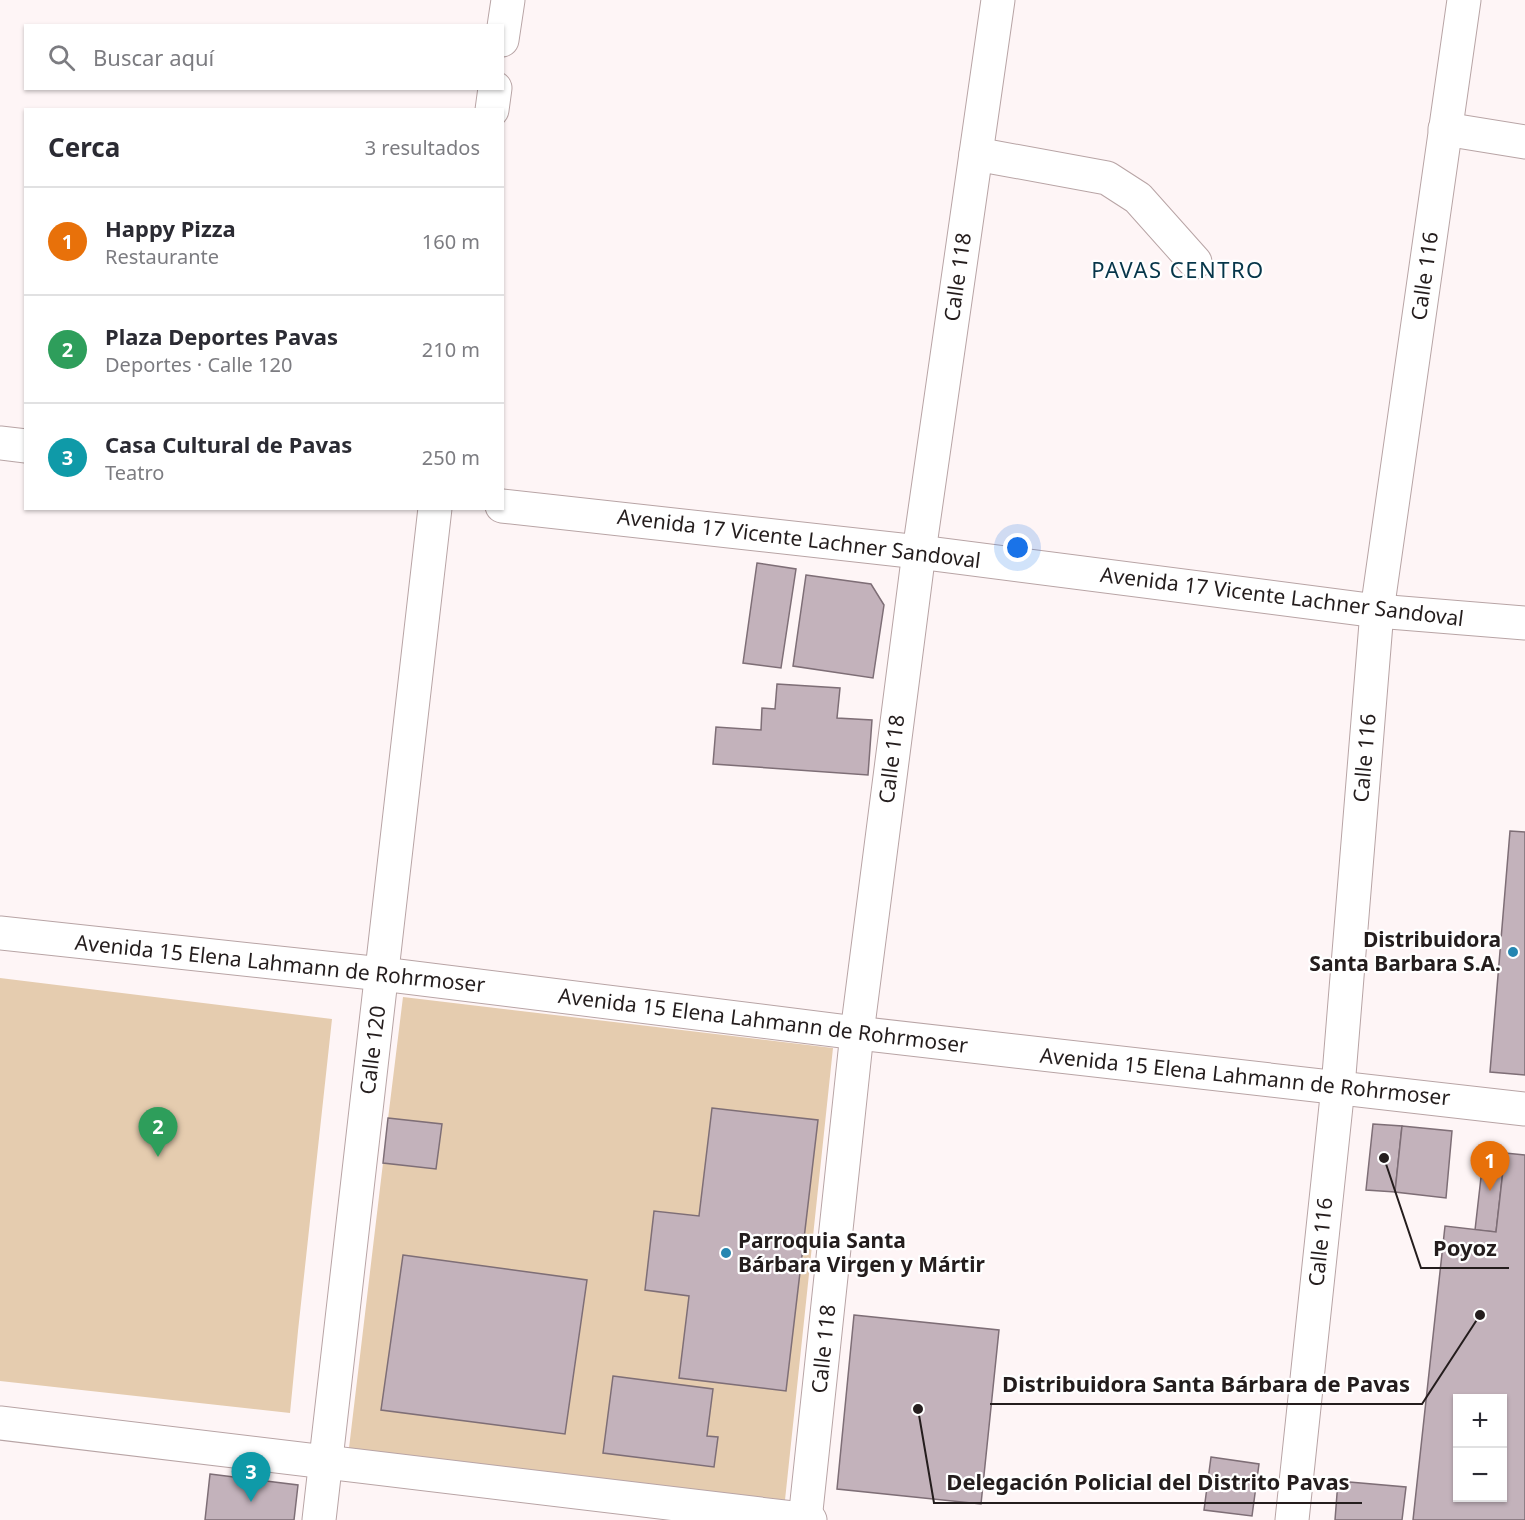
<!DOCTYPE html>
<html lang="es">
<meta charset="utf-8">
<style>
:root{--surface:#fff;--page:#f2f2f3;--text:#2b2b33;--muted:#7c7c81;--line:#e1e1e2;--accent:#b45309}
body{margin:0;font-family:"Noto Sans",sans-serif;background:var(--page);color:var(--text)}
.controls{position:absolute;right:18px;bottom:18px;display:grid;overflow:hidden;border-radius:0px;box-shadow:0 2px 4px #0004}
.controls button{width:54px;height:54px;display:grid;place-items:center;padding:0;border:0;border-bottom:2px solid var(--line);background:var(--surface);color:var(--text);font:30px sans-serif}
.you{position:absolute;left:1018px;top:548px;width:21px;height:21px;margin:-15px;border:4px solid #fff;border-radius:50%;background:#1a73e8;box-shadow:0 0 0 9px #1a73e833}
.badge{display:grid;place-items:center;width:39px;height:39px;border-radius:50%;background:var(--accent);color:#fff;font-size:20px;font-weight:700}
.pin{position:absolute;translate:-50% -50px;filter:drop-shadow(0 2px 3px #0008)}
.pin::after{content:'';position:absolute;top:32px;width:21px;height:18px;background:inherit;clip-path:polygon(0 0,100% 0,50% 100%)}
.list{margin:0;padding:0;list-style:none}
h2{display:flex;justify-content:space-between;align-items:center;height:78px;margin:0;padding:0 24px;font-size:26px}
h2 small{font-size:20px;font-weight:400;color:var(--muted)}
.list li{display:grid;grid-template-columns:39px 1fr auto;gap:18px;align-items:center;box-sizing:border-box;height:108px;padding:0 24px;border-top:2px solid var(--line)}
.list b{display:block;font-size:22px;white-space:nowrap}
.list p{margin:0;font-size:20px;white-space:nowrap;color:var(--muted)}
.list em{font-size:20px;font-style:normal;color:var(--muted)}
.icon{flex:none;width:33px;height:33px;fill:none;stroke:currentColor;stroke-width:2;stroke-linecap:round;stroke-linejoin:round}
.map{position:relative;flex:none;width:1525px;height:1520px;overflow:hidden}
.search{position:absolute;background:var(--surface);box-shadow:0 2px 4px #0004;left:24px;top:24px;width:480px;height:66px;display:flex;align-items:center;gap:15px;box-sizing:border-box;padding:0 21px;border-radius:0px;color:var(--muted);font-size:22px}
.panel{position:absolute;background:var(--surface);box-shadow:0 2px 4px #0004;left:24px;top:108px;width:480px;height:402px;border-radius:0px}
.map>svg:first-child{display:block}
.green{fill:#e5ccaf;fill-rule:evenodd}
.building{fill:#c3b2bb;stroke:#7e6e76;stroke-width:1.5;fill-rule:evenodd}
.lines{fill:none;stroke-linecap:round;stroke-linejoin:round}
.minor-casing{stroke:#b8a4a5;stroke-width:35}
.minor{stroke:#fff;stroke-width:33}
.poi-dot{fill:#2586b1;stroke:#fff;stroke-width:2}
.labels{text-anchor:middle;stroke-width:4.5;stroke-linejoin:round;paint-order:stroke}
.street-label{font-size:21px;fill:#241d1d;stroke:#fff}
.poi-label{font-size:21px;font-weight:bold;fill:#241d1d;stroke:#fff;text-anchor:end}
.neighbourhood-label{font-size:22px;letter-spacing:1.5px;fill:#06364a;stroke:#fff}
.leader{fill:none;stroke:#241d1d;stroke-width:2}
.callout-dot{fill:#241d1d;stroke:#fff;stroke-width:2}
.callout-label{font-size:22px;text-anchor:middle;font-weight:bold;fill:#241d1d;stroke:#fff;stroke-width:4.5;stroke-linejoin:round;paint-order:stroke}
</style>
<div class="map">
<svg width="1525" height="1520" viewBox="0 0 1525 1520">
<rect width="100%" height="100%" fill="#fef5f6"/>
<g class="green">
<polygon points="0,978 332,1019 298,1331 290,1413 0,1381"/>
<path d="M403 997 833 1048 785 1500 349 1448 383 1163 436 1169 442 1125 388 1119ZM712 1108 818 1120 786 1391 679 1378 689 1296 645 1290 654 1211 699 1216Z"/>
</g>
<g class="building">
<polygon points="757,563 796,569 781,668 743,663"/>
<polygon points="806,575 871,584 884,605 873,678 793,666"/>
<polygon points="777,684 840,688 837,718 872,720 868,775 713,764 716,727 761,730 762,708 775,709"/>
<polygon points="1510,831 1525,832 1525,1075 1490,1072"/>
<polygon points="712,1108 818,1120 786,1391 679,1378 689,1296 645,1290 654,1211 699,1216"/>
<polygon points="388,1118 442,1124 436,1169 383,1163"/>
<polygon points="1373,1124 1402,1126 1395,1192 1366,1190"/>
<polygon points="1402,1126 1452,1131 1446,1198 1395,1192"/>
<polygon points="1484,1151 1505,1153 1496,1232 1475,1230"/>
<path d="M1505 1153 1525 1155V1520H1413L1445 1226 1496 1232ZM1458 1398H1502V1498H1458Z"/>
<polygon points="403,1255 587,1280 565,1434 381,1410"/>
<polygon points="854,1315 999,1330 981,1504 837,1489"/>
<polygon points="613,1376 713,1389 707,1436 718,1437 714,1467 603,1453"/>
<polygon points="1211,1457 1259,1464 1252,1516 1204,1510"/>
<polygon points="210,1474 298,1485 294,1520 205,1520"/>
<polygon points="1338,1481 1406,1487 1402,1520 1335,1520"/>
</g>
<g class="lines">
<defs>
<g id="minor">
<polyline points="502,40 508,0"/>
<polyline points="492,110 495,88"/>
<polyline points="1445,129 1525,142"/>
<polyline points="976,154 1107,178 1138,198 1195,262"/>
<polyline points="0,443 26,446"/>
<polyline points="502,506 919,552 1377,611 1525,623"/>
<polyline points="0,933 382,974 857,1033 1525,1109"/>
<polyline points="0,1423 810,1520"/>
<polyline points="319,1520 435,508"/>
<polyline points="805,1520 857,1033 919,552 998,0"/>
<polyline points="1292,1520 1338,1087 1377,611 1464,0"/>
</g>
</defs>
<use href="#minor" class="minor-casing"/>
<use href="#minor" class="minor"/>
</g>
<g class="poi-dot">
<circle cx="1513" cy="952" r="6"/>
<circle cx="726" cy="1253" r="6"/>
</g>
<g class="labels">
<g class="street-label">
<text transform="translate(1425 276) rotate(-82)" y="7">Calle 116</text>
<text transform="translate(958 277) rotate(-82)" y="7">Calle 118</text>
<text transform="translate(799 539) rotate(7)" y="7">Avenida 17 Vicente Lachner Sandoval</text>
<text transform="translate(1282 597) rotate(7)" y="7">Avenida 17 Vicente Lachner Sandoval</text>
<text transform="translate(1365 758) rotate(-85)" y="7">Calle 116</text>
<text transform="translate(892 759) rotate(-83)" y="7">Calle 118</text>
<text transform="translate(280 964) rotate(6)" y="7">Avenida 15 Elena Lahmann de Rohrmoser</text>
<text transform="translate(763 1021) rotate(7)" y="7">Avenida 15 Elena Lahmann de Rohrmoser</text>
<text transform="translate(373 1050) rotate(-83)" y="7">Calle 120</text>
<text transform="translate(1245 1077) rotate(6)" y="7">Avenida 15 Elena Lahmann de Rohrmoser</text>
<text transform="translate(1321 1242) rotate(-84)" y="7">Calle 116</text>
<text transform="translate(824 1349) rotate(-84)" y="7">Calle 118</text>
</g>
<g class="poi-label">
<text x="1501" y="947">Distribuidora<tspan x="1501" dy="24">Santa Barbara S.A.</tspan></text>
<text x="738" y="1248" text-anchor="start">Parroquia Santa<tspan x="738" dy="24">Bárbara Virgen y Mártir</tspan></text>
</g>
<g class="neighbourhood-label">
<text x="1178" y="278">PAVAS CENTRO</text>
</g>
</g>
<path class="leader" d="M1384 1158L1421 1268H1509M1480 1315L1422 1404H990M918 1409L934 1503H1362"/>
<g class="callout-dot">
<circle cx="1384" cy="1158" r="6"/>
<circle cx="1480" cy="1315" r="6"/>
<circle cx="918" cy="1409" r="6"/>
</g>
<g class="callout-label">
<text x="1465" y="1256">Poyoz</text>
<text x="1206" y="1392">Distribuidora Santa Bárbara de Pavas</text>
<text x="1148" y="1490">Delegación Policial del Distrito Pavas</text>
</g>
</svg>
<div class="controls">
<button>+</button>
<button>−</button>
</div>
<div class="you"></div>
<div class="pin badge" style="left:1490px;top:1191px;background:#e8710a">1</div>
<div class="pin badge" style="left:158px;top:1157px;background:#2e9e5b">2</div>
<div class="pin badge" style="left:251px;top:1502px;background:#0f9aa8">3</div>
<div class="search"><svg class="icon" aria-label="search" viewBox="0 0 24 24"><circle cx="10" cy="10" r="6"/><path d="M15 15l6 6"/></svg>Buscar aquí</div>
<section class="panel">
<h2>Cerca<small>3 resultados</small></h2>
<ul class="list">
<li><span class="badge" style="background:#e8710a">1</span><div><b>Happy Pizza</b><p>Restaurante</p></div><em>160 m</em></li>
<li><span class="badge" style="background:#2e9e5b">2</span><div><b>Plaza Deportes Pavas</b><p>Deportes · Calle 120</p></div><em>210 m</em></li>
<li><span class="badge" style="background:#0f9aa8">3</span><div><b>Casa Cultural de Pavas</b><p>Teatro</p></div><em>250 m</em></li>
</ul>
</section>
</div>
